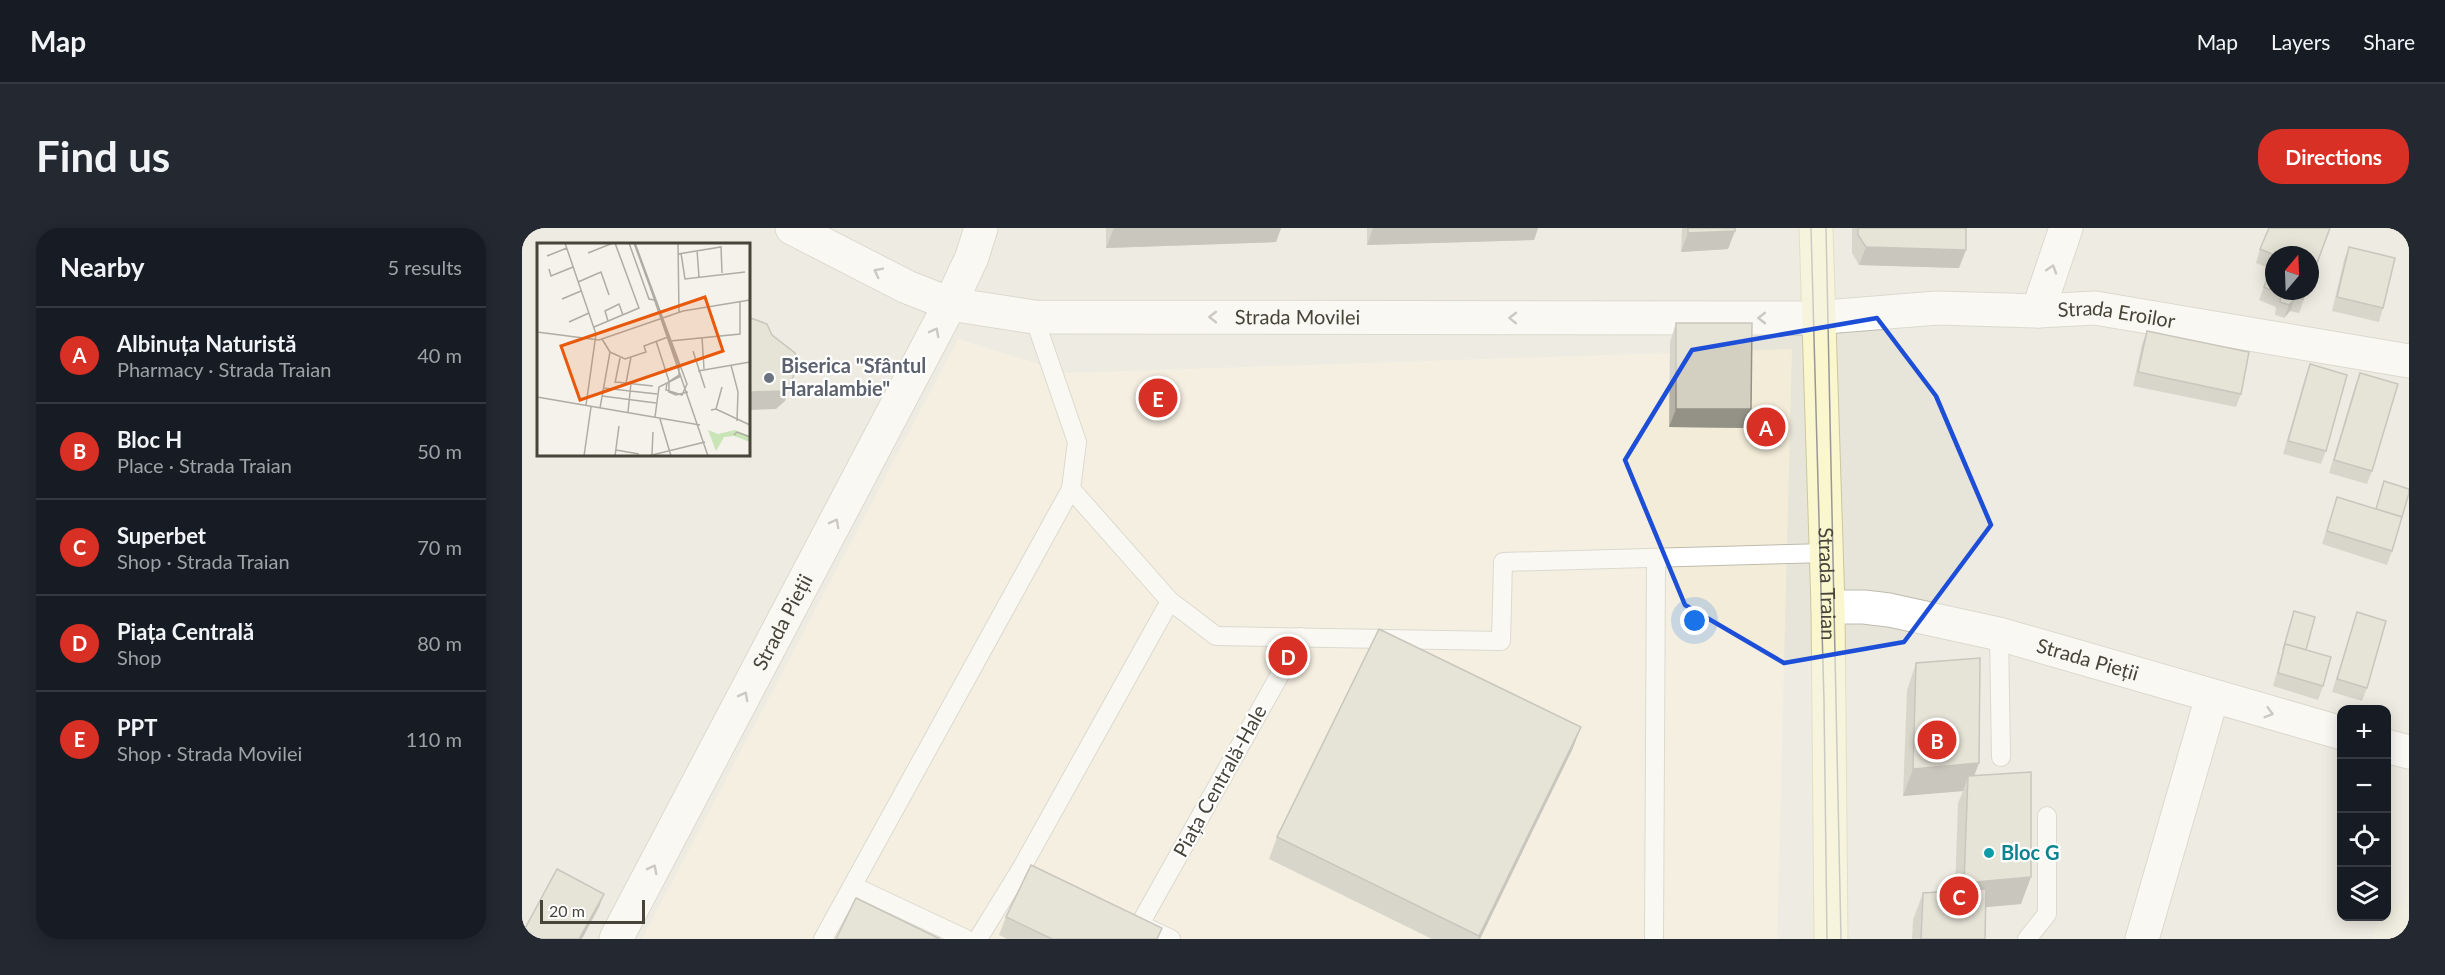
<!DOCTYPE html>
<meta charset="utf-8">
<style>
:root{--surface:#171b24;--page:#242831;--text:#f1f3f6;--muted:#9ea1a6;--line:#363941;--accent:#d93025}
body{margin:0;font-family:Lato,sans-serif;background:var(--page);color:var(--text)}
.controls{position:absolute;right:18px;bottom:18px;display:grid;overflow:hidden;border-radius:12px;box-shadow:0 3px 15px #0003}
.controls button{width:54px;height:54px;display:grid;place-items:center;padding:0;border:0;border-bottom:2px solid var(--line);background:var(--surface);color:var(--text);font:30px sans-serif}
.compass{position:absolute;left:1743px;top:18px;width:54px;height:54px;border-radius:50%;background:var(--surface);box-shadow:0 3px 15px #0003;rotate:19deg}
.scale{position:absolute;left:18px;bottom:15px;width:105px;box-sizing:border-box;padding-left:6px;border:3px solid #474439;border-top:0;font-size:16px;line-height:21px;white-space:nowrap;color:#474439;-webkit-text-stroke:4px #fff;paint-order:stroke}
.you{position:absolute;left:1173px;top:393px;width:21px;height:21px;margin:-15px;border:4px solid #fff;border-radius:50%;background:#1a73e8;box-shadow:0 0 0 9px #1a73e833}
.badge{display:grid;place-items:center;width:39px;height:39px;border-radius:50%;background:var(--accent);color:#fff;font-size:20px;font-weight:700}
.pin{position:absolute;translate:-50% -50%;border:3px solid #fff;box-shadow:0 2px 6px #0006}
.list{margin:0;padding:0;list-style:none}
h2{display:flex;justify-content:space-between;align-items:center;height:78px;margin:0;padding:0 24px;font-size:26px}
h2 small{font-size:20px;font-weight:400;color:var(--muted)}
.list li{display:grid;grid-template-columns:39px 1fr auto;gap:18px;align-items:center;box-sizing:border-box;height:96px;padding:0 24px;border-top:2px solid var(--line)}
.list b{display:block;font-size:22px;white-space:nowrap}
.list p{margin:0;font-size:20px;white-space:nowrap;color:var(--muted)}
.list em{font-size:20px;font-style:normal;color:var(--muted)}
.icon{flex:none;width:33px;height:33px;fill:none;stroke:currentColor;stroke-width:2;stroke-linecap:round;stroke-linejoin:round}
.map{position:relative;flex:none;width:1887px;height:711px;overflow:hidden;border-radius:24px}
header{display:flex;align-items:center;gap:36px;box-sizing:border-box;height:84px;padding:0 30px;background:var(--surface);border-bottom:2px solid var(--line)}
header strong{font-size:28px}
nav{display:flex;gap:33px;margin-inline-start:auto;font-size:21px}
.intro{display:flex;align-items:center;justify-content:space-between;box-sizing:border-box;height:144px;padding:0 36px}
h1{margin:0;font-size:42px}
.button{padding:15px 27px;border-radius:24px;background:var(--accent);color:#fff;font-size:21px;font-weight:700}
main{display:flex;gap:36px;padding:0 36px}
aside{flex:1;background:var(--surface);border-radius:24px;box-shadow:0 3px 15px #0003}
.map>svg:first-child{display:block}
.residential{fill:#e7e5d9;fill-rule:evenodd}
.commercial{fill:#f3ecd8}
.education{fill:#ebe9d6}
.lines{fill:none;stroke-linecap:round;stroke-linejoin:round}
.service-casing{stroke:#bebbae;stroke-width:20}
.minor-casing{stroke:#bebbae;stroke-width:35}
.tertiary-casing{stroke:#bebbae;stroke-width:35}
.secondary-casing{stroke:#ccc79c;stroke-width:35}
.service{stroke:#fff;stroke-width:18}
.minor{stroke:#fff;stroke-width:33}
.tertiary{stroke:#fff;stroke-width:33}
.secondary{stroke:#faf6ce;stroke-width:33}
.tram{stroke:#989898;stroke-width:1.5}
.wall{fill:#b6b3a6}
.shaded-wall{fill:#949287}
.building{fill:#d4d0c1;stroke:#949287;stroke-width:1.5}
.oneway{stroke:#9a9892}
.marked{fill:none;stroke:#1d4ed8;stroke-width:4.5;stroke-linejoin:round}
.worship-dot{fill:#6b7280;stroke:#fff;stroke-width:2}
.culture-dot{fill:#0f9aa8;stroke:#fff;stroke-width:2}
.labels{text-anchor:middle;stroke-width:4.5;stroke-linejoin:round;paint-order:stroke}
.street-label{font-size:20px;fill:#474439;stroke:#fff}
.worship-label{font-size:20px;font-weight:bold;fill:#5b616d;stroke:#fff;text-anchor:start}
.culture-label{font-size:20px;font-weight:bold;fill:#0d838f;stroke:#fff;text-anchor:start}
.inset-road{fill:none;stroke:#afaca3;stroke-width:1.5}
.view{fill:#e8590c;fill-opacity:0.15;stroke:#e8590c;stroke-width:3}
.inset-edge{fill:none;stroke:#474439;stroke-width:3}
</style>
<header>
<strong>Map</strong>
<nav><a>Map</a><a>Layers</a><a>Share</a></nav>
</header>
<div class="intro"><h1>Find us</h1><a class="button">Directions</a></div>
<main>
<aside>
<h2>Nearby<small>5 results</small></h2>
<ul class="list">
<li><span class="badge">A</span><div><b>Albinuța Naturistă</b><p>Pharmacy · Strada Traian</p></div><em>40 m</em></li>
<li><span class="badge">B</span><div><b>Bloc H</b><p>Place · Strada Traian</p></div><em>50 m</em></li>
<li><span class="badge">C</span><div><b>Superbet</b><p>Shop · Strada Traian</p></div><em>70 m</em></li>
<li><span class="badge">D</span><div><b>Piața Centrală</b><p>Shop</p></div><em>80 m</em></li>
<li><span class="badge">E</span><div><b>PPT</b><p>Shop · Strada Movilei</p></div><em>110 m</em></li>
</ul>
</aside>
<div class="map">
<svg width="1887" height="711" viewBox="0 0 1887 711">
<rect width="100%" height="100%" fill="#f4f2ea"/>
<path class="residential" d="M0 0H1887V711H0ZM16 16H226V226H16ZM1752 27H1788V63H1752ZM1820 482H1864V688H1820Z"/>
<polygon class="commercial" points="436,111 545,145 1270,121 1255,711 120,711"/>
<polygon class="education" points="1887,649 1887,711 1850,711 1855,689 1864,688 1865,676 1881,679"/>
<g class="lines">
<defs>
<g id="service">
<polyline points="549,261 648,373 694,408 979,413 981,334 1305,325"/>
<polyline points="1477,406 1479,529"/>
<polyline points="331,658 444,711"/>
<polyline points="617,696 649,711"/>
<polyline points="618,696 779,409"/>
<polyline points="301,711 549,261 555,214 512,89"/>
<polyline points="456,711 499,641 648,373"/>
<polyline points="1132,711 1134,330"/>
<polyline points="1505,711 1525,686 1525,588"/>
</g>
<g id="minor">
<polyline points="428,76 450,29 459,0"/>
<polyline points="1516,83 1544,0"/>
<path id="s1" d="M1306 379H1342L1367 382 1477 406 1820 505"/>
<polyline points="1864,518 1887,524"/>
<polyline points="1620,711 1690,469"/>
</g>
<g id="tertiary">
<path id="s2" d="M270 0 385 59 428 76 512 89 1291 90 1415 80 1516 83 1573 80 1887 133"/>
<path id="s3" d="M94 711 428 76"/>
</g>
<g id="secondary">
<path id="s4" d="M1294 0 1306 379 1309 711"/>
</g>
</defs>
<use href="#service" class="service-casing"/>
<use href="#minor" class="minor-casing"/>
<use href="#tertiary" class="tertiary-casing"/>
<use href="#secondary" class="secondary-casing"/>
<use href="#service" class="service"/>
<use href="#minor" class="minor"/>
<use href="#tertiary" class="tertiary"/>
<use href="#secondary" class="secondary"/>
<g class="tram">
<polyline points="1289,0 1302,473 1305,711"/>
<polyline points="1304,0 1319,711"/>
</g>
</g>
<g class="wall">
<polygon points="584,0 759,0 754,14 584,20"/>
<polygon points="845,0 1016,0 1012,12 845,17"/>
<polygon points="1160,0 1213,0 1206,21 1159,24"/>
<polygon points="1330,0 1444,0 1437,40 1337,37 1330,25"/>
<polygon points="1827,19 1861,80 1857,94 1810,83 1822,32"/>
<polygon points="1738,21 1788,27 1752,27 1752,63 1785,63 1777,85 1768,83 1762,90 1753,87 1754,79 1737,72 1749,41 1734,35"/>
<polygon points="1154,95 1223,200 1147,199 1148,114"/>
<polygon points="1625,103 1719,166 1714,179 1611,158 1620,116"/>
<polygon points="1788,136 1804,223 1799,236 1761,226 1783,150"/>
<polygon points="1838,145 1850,243 1845,256 1807,245 1833,158"/>
<polygon points="1815,269 1870,323 1865,337 1800,316"/>
<polygon points="1772,383 1784,422 1801,458 1796,472 1751,458"/>
<polygon points="1835,384 1845,460 1840,473 1810,464"/>
<polygon points="1394,435 1452,548 1499,676 1464,679 1463,711 1390,711 1391,692 1401,665 1433,663 1436,575 1441,563 1381,568 1385,462"/>
<polygon points="1059,499 1050,522 958,711 910,711 747,631 755,609"/>
<polygon points="484,689 636,711 485,711 477,707"/>
</g>
<g class="shaded-wall">
<polygon points="592,0 759,0 754,14 584,20"/>
<polygon points="851,0 1016,0 1012,12 845,17"/>
<polygon points="1213,3 1206,21 1159,24 1166,5"/>
<polygon points="1344,19 1444,22 1437,40 1337,37"/>
<polygon points="1773,70 1768,83 1762,90 1767,77"/>
<polygon points="269,155 263,173 254,181 226,182 226,166 230,164"/>
<polygon points="1154,181 1229,181 1223,200 1147,199"/>
<polygon points="1059,499 1050,522 958,711 956,711"/>
<polygon points="1457,535 1447,562 1446,548 1441,563 1381,568 1391,541"/>
<polygon points="1509,649 1499,676 1432,682 1442,655"/>
<polygon points="82,666 77,679 60,711 57,711"/>
</g>
<g class="building">
<polygon points="1166,0 1213,0 1213,3 1166,5"/>
<polygon points="1336,0 1444,0 1444,22 1344,19 1336,7"/>
<polygon points="1747,0 1808,0 1788,54 1788,27 1752,27 1738,21"/>
<polygon points="1827,19 1873,30 1861,80 1815,69"/>
<polygon points="1752,34 1752,63 1785,63 1781,71 1773,70 1767,77 1758,74 1759,66 1742,59"/>
<polygon points="226,89 245,96 250,107 273,125 275,138 269,155 261,163 230,164 226,166"/>
<polygon points="1154,95 1230,95 1229,181 1154,181"/>
<polygon points="1625,103 1727,124 1719,166 1616,144"/>
<polygon points="1788,136 1825,147 1804,223 1766,213"/>
<polygon points="1838,145 1876,156 1850,243 1812,232"/>
<polygon points="1862,253 1887,261 1887,265 1880,289 1854,281"/>
<polygon points="1815,269 1880,289 1870,323 1805,303"/>
<polygon points="1772,383 1793,389 1784,422 1763,416 1761,422"/>
<polygon points="1835,384 1864,393 1845,460 1815,451"/>
<polygon points="857,401 1059,499 957,708 755,609"/>
<polygon points="1763,416 1809,429 1801,458 1756,445"/>
<polygon points="1458,430 1457,535 1391,541 1394,435"/>
<polygon points="1509,544 1509,649 1442,655 1446,548"/>
<polygon points="509,637 640,700 635,711 530,711 484,689"/>
<polygon points="35,641 82,666 57,711 0,711 0,706"/>
<polygon points="1464,661 1463,711 1399,711 1401,665"/>
<polygon points="334,670 418,711 314,711"/>
</g>
<defs><path id="oneway-chevron" d="M-2-3.5L2.5 0L-2 3.5" fill="none" stroke-width="1.6" stroke-linecap="round" stroke-linejoin="round" transform="scale(1.5)"/></defs>
<g class="oneway">
<use href="#oneway-chevron" transform="translate(1530 41) rotate(-72)"/>
<use href="#oneway-chevron" transform="translate(356 44) rotate(-153)"/>
<use href="#oneway-chevron" transform="translate(691 89) rotate(-180)"/>
<use href="#oneway-chevron" transform="translate(991 90) rotate(-179)"/>
<use href="#oneway-chevron" transform="translate(1240 90) rotate(180)"/>
<use href="#oneway-chevron" transform="translate(413 104) rotate(-62)"/>
<use href="#oneway-chevron" transform="translate(313 295) rotate(-62)"/>
<use href="#oneway-chevron" transform="translate(222 468) rotate(-62)"/>
<use href="#oneway-chevron" transform="translate(1747 485) rotate(16)"/>
<use href="#oneway-chevron" transform="translate(131 641) rotate(-62)"/>
</g>
<path d="M0 0H1887V711H0ZM1355 90 1414 168 1469 297 1382 414 1262 435 1163 377 1103 232 1170 122Z" fill="#f4f2ea" fill-opacity=".55" fill-rule="evenodd"/>
<path class="marked" d="M1355 90 1414 168 1469 297 1382 414 1262 435 1163 377 1103 232 1170 122Z"/>
<circle class="worship-dot" cx="247" cy="150" r="6"/>
<circle class="culture-dot" cx="1467" cy="625" r="6"/>
<g class="labels">
<g class="street-label">
<text dy="7" stroke="none"><textPath href="#s2" startOffset="524">Strada Movilei</textPath></text>
<text dy="7" stroke="none"><textPath href="#s2" startOffset="1344">Strada Eroilor</textPath></text>
<text dy="7" stroke="none"><textPath href="#s4" startOffset="356">Strada Traian</textPath></text>
<text dy="7" stroke="none"><textPath href="#s3" startOffset="358">Strada Pieții</textPath></text>
<text dy="7" stroke="none"><textPath href="#s1" startOffset="266">Strada Pieții</textPath></text>
<text transform="translate(698 553) rotate(-61)" y="7">Piața Centrală-Hale</text>
</g>
<g class="worship-label">
<text x="259" y="145">Biserica "Sfântul<tspan x="259" dy="23">Haralambie"</tspan></text>
</g>
<g class="culture-label">
<text x="1479" y="632">Bloc G</text>
</g>
</g>
<g transform="translate(15 15)">
<rect width="213" height="213" fill="#f4f2ea"/>
<path d="M171 187 181 191 198 187 213 193V199L197 193 187 194 179 208Z" fill="#c9e4b7"/>
<path class="inset-road" d="M28 0 59 91 49 162M92 0 112 56 117 57M97 0 142 123V132L130 140 129 147 145 152 150 141 98 0M98 0 171 213M141 0 142 70M160 7 162 34M51 10 76 0M144 10 148 36 208 29M141 11 184 4 185 30M10 13 30 5M12 26 14 33 36 24M41 39 64 29 72 52M25 56 44 48M71 78 68 68 82 61 86 72M32 79 52 70M57 84 102 65 78 0M0 89 62 97 146 68 213 57M165 94 167 126M119 98 132 138V149L139 152 151 149M133 98 203 91V58M156 108 168 145M73 109 88 116 109 109 107 103 131 94M194 122 201 149 200 178M161 128 213 119M79 139 116 143M78 140 83 115M89 140 94 114M66 145 120 151M65 153 119 160M0 154 163 182M63 165 73 109 65 96M179 166 185 144M174 167 179 166 213 182M91 169 94 140M118 174 122 144 144 133M123 176 134 213M197 192 200 189 213 194M79 207 102 211M115 211 116 189M47 213 54 164M78 213 82 183M111 213 168 199"/>
<path class="view" d="M168 54 186 108 43 157 24 103Z"/>
<rect width="213" height="213" class="inset-edge"/>
</g>
</svg>
<div class="controls">
<button>+</button>
<button>−</button>
<button><svg class="icon" aria-label="locate" viewBox="0 0 24 24"><circle cx="12" cy="12" r="6"/><path d="M12 2v4M12 18v4M2 12h4M18 12h4"/></svg></button>
<button><svg class="icon" aria-label="layers" viewBox="0 0 24 24"><path d="M12 4l9 5-9 5-9-5zM3 14l9 5 9-5"/></svg></button>
</div>
<svg class="compass" viewBox="-18 -18 36 36"><path d="M0-13l5 13h-10z" fill="#e53935"/><path d="M0 13l5-13h-10z" fill="#9ea1a6"/></svg>
<div class="scale">20 m</div>
<div class="you"></div>
<div class="pin badge" style="left:1244px;top:199px">A</div>
<div class="pin badge" style="left:1415px;top:512px">B</div>
<div class="pin badge" style="left:1437px;top:668px">C</div>
<div class="pin badge" style="left:766px;top:428px">D</div>
<div class="pin badge" style="left:636px;top:170px">E</div>
</div>
</main>
